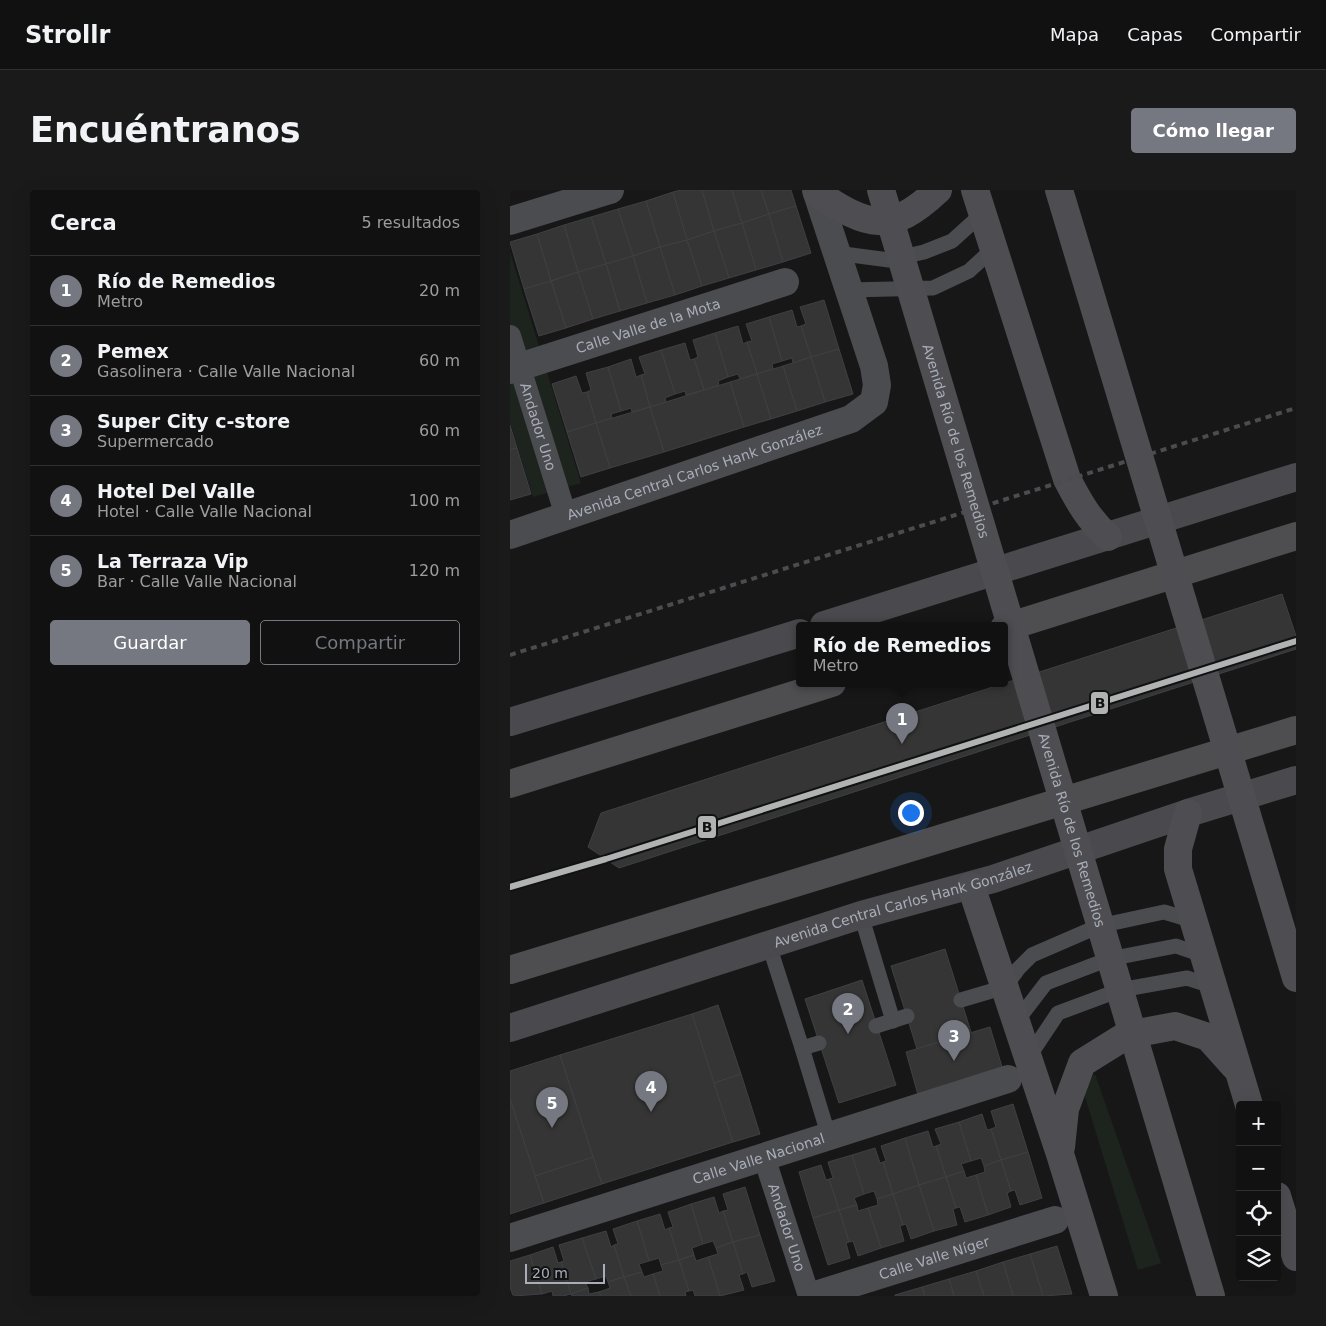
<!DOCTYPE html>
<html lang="es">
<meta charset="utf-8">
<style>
:root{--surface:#111;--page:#1a1a1a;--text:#f1f3f6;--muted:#9c9d9f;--line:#303131;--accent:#757880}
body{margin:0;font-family:"DejaVu Sans",sans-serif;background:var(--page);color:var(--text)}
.controls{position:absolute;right:15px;bottom:15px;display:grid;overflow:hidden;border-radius:5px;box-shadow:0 5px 20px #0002}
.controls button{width:45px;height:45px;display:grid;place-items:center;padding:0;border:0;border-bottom:1px solid var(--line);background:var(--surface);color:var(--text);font:25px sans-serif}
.scale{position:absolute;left:15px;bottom:12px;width:80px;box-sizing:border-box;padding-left:5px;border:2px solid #a8adb8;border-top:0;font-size:14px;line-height:18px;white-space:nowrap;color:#a8adb8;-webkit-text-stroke:4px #111113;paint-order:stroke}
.you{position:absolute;left:400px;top:622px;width:18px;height:18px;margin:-12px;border:4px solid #fff;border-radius:50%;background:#1a73e8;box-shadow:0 0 0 8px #1a73e833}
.badge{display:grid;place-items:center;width:32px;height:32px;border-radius:50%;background:var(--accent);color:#fff;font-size:16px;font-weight:700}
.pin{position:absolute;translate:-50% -41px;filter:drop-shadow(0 1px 2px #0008)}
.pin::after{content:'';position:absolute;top:26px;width:18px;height:15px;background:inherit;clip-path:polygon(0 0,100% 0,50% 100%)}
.popup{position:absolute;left:286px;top:432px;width:212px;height:65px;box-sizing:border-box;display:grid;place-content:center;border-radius:5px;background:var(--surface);filter:drop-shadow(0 1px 4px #0005);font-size:16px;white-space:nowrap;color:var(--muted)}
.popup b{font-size:19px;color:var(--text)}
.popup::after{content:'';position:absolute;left:50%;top:100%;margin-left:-10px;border:10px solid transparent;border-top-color:var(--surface)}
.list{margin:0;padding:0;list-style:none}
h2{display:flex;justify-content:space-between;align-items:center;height:65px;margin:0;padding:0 20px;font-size:21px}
h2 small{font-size:16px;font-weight:400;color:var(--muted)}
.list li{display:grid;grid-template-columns:32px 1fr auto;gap:15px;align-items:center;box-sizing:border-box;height:70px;padding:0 20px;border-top:1px solid var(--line)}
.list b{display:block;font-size:19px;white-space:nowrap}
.list p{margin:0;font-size:16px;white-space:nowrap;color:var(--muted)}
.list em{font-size:16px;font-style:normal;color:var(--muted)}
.actions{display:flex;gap:10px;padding:15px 20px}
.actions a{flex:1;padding:11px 0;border:1px solid var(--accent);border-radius:5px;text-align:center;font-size:18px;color:var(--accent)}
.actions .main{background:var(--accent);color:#fff}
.icon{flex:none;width:28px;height:28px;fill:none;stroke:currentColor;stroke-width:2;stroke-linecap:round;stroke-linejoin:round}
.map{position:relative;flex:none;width:786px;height:1106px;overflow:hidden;border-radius:5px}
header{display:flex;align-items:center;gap:30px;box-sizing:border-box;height:70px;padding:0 25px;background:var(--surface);border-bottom:1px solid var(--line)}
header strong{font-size:24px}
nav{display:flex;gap:28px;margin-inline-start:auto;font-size:18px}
.intro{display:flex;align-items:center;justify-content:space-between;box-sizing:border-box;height:120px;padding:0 30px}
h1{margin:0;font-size:35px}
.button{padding:12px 22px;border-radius:5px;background:var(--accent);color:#fff;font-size:18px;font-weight:700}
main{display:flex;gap:30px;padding:0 30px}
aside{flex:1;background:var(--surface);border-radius:5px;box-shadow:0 5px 20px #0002}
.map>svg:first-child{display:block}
.green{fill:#1d241e}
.building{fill:#353536;stroke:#3f4043}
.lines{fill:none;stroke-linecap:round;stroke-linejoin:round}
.service{stroke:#4b4c50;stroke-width:15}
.pedestrian{stroke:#4b4c50;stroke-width:22}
.minor{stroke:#4b4c50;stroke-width:28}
.tertiary{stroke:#4b4c50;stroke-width:28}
.secondary{stroke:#4a4a4e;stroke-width:28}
.trunk{stroke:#4e4e52;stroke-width:28}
.motorway{stroke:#4e4e51;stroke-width:28}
.rail{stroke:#4b4c4f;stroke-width:4;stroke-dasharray:6 5;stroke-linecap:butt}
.trunk-bridge{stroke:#4e4e52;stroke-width:28}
.metro-1-casing{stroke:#111113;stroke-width:10}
.metro-1{stroke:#b1b3b3;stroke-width:6}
.labels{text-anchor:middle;stroke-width:4;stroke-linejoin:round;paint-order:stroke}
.street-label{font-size:14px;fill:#a8adb8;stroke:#111113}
.line-badge{stroke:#111113;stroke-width:2}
.pale-badge-label{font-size:14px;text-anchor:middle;font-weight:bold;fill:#111}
</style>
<header>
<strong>Strollr</strong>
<nav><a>Mapa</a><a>Capas</a><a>Compartir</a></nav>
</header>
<div class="intro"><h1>Encuéntranos</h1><a class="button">Cómo llegar</a></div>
<main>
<aside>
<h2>Cerca<small>5 resultados</small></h2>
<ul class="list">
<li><span class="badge">1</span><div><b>Río de Remedios</b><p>Metro</p></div><em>20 m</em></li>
<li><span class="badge">2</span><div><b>Pemex</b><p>Gasolinera · Calle Valle Nacional</p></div><em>60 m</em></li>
<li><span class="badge">3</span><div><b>Super City c-store</b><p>Supermercado</p></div><em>60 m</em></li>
<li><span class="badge">4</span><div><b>Hotel Del Valle</b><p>Hotel · Calle Valle Nacional</p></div><em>100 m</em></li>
<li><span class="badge">5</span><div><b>La Terraza Vip</b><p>Bar · Calle Valle Nacional</p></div><em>120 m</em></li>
</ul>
<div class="actions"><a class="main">Guardar</a><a>Compartir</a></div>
</aside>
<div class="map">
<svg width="786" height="1106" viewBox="0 0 786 1106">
<rect width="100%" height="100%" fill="#171717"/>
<g class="green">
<polygon points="0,62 71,293 23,307 0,232"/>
<polygon points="585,884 651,1073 628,1080 572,897"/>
</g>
<g class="building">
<polygon points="171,0 192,0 204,41 177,50 163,2"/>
<polygon points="192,0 222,0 232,33 204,41"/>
<polygon points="222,0 251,0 259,24 232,33"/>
<polygon points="251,0 281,0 286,16 259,24"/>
<polygon points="163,2 177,50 150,57 136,11"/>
<polygon points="136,11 150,57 123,66 108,19"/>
<polygon points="286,16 301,63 273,72 259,24"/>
<polygon points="108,19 123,66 96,74 81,27"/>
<polygon points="259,24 273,72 246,80 232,33"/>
<polygon points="81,27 96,74 68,82 54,35"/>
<polygon points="232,33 246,80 219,88 204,41"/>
<polygon points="54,35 68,82 41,91 27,44"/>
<polygon points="204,41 219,88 192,96 177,50"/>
<polygon points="27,44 41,91 14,99 0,52"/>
<polygon points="177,50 192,96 165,105 150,57"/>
<polygon points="150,57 165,105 137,113 123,66"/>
<polygon points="123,66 137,113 110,121 96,74"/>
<polygon points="96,74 110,121 83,129 68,82"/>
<polygon points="68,82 83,129 56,138 41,91"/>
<polygon points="41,91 56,138 29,146 14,99"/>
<polygon points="314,110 329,159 301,167 291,136 296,134 290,117"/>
<polygon points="282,120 287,137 291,136 301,167 283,173 282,168 272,171 259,127"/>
<polygon points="259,127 272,171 262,174 263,179 247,184 237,152 242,151 236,134"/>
<polygon points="228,136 233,154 237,152 247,184 230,189 228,184 218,187 205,143"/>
<polygon points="205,143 218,187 208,191 209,195 194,200 184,169 188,167 183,150"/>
<polygon points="175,153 180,170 184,169 194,200 176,205 175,201 165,204 151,160"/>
<polygon points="329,159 343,204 315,212 301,167"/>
<polygon points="151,160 165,204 155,208 156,212 140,217 131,185 135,184 129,167"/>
<polygon points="301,167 315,212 287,221 273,176"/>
<polygon points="121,169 126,187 131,185 140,217 122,222 121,218 111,221 98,177"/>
<polygon points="273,176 287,221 261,229 247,184"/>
<polygon points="98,177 111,221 101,224 102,228 86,233 77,202 81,200 76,183"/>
<polygon points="247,184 261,229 234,237 220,192"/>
<polygon points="66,186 72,203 77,202 86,233 57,242 42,194"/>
<polygon points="220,192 234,237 154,262 140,217"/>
<polygon points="140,217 154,262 100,278 86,233"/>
<polygon points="86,233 100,278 71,287 57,242"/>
<polygon points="0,235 7,258 0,260"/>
<polygon points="7,258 21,304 0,310 0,260"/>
<polygon points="772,404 786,446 786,459 109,678 78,657 91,623"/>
<polygon points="435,759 461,842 407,859 381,776"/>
<polygon points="352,790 386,895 329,913 295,809"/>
<polygon points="208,815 231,884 204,893 182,824"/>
<polygon points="182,824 223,952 92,994 50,865"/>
<polygon points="480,837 493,880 408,905 396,862"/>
<polygon points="50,865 83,967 25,986 0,909 0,881"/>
<polygon points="231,884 250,944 223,952 204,893"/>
<polygon points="0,909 34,1013 0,1024"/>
<polygon points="503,914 518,962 491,970 481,939 486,937 481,921"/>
<polygon points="472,924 477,940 481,939 491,970 474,976 471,968 461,971 449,932"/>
<polygon points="449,932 461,971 451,974 454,981 436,987 426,956 431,954 425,939"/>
<polygon points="418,941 423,957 426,956 436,987 409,995 395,948"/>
<polygon points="395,948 409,995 383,1004 373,972 376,971 371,956"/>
<polygon points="365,958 370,973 373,972 383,1004 367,1009 364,1001 354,1004 342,965"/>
<polygon points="518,962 532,1008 510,1015 505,1000 501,1001 491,970"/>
<polygon points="342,965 354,1004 344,1008 347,1015 329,1020 319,989 323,988 318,972"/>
<polygon points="83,967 92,994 34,1013 25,986"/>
<polygon points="491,970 501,1001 497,1003 501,1017 478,1025 466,985 475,982 474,976"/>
<polygon points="311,975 316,990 319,989 329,1020 303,1028 289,982"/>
<polygon points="454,981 456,988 466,985 478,1025 455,1032 450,1017 446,1018 436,987"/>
<polygon points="436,987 446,1018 443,1019 447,1035 424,1041 409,995"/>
<polygon points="409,995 424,1041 401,1049 396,1034 393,1035 383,1004"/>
<polygon points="235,997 250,1045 223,1052 213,1021 218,1020 213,1004"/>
<polygon points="383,1004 393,1035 390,1036 394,1051 371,1058 358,1018 368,1015 367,1009"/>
<polygon points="204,1007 209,1023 213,1021 223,1052 206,1058 203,1051 193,1054 181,1014"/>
<polygon points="181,1014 193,1054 182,1058 184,1065 169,1070 159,1038 163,1037 158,1022"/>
<polygon points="347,1015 348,1021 358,1018 371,1058 348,1066 343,1051 339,1052 329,1020"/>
<polygon points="329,1020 339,1052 336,1053 340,1068 318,1075 303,1028"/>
<polygon points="150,1024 155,1040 159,1038 169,1070 151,1075 149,1068 139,1071 127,1031"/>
<polygon points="127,1031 139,1071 129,1074 132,1082 114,1087 104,1055 108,1054 103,1039"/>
<polygon points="96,1041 101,1057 104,1055 114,1087 98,1092 96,1086 86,1089 72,1048"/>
<polygon points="250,1045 265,1091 242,1097 237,1082 233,1084 223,1052"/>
<polygon points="72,1048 86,1089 75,1092 78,1098 61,1104 51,1072 54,1071 49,1055"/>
<polygon points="223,1052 233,1084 229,1085 234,1100 210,1106 198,1067 208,1064 206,1058"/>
<polygon points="547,1056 562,1104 533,1106 520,1064"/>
<polygon points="43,1057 48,1073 51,1072 61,1104 53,1106 43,1106 42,1101 32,1104 20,1065"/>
<polygon points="520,1064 533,1106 503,1106 493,1072"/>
<polygon points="20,1065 32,1104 3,1106 0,1097 0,1071"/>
<polygon points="184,1065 186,1071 198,1067 210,1106 185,1106 183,1100 179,1101 169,1070"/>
<polygon points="169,1070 179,1101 175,1102 176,1106 150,1106 143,1084 153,1081 151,1075"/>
<polygon points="493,1072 503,1106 474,1106 466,1081"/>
<polygon points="466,1081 474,1106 444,1106 439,1089"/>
<polygon points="132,1082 134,1087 143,1084 150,1106 121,1106 114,1087"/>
<polygon points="114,1087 121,1106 91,1106 89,1102 100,1098 98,1092"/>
<polygon points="439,1089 444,1106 415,1106 412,1097"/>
<polygon points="412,1097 415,1106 385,1106 385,1105"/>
<polygon points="78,1098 79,1104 89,1102 91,1106 62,1106 61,1104"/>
</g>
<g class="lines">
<g class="service">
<polyline points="326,63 379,70 414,62 442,51 473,23"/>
<polyline points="339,100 423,98 459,81 484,58"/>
<polyline points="351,725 383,831"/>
<polyline points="259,755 292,858 309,853"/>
<polyline points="451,810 495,797 508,779 522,765 589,736 654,722 684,731"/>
<polyline points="506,832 536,793 599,769 666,756 695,766"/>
<polyline points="366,836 397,826"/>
<polyline points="292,858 319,947"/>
<polyline points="518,868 548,823 610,800 677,788 705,797"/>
</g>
<g class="pedestrian">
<path id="s1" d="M0 146 56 326"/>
<path id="s2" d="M254 967 299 1106"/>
</g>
<g class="minor">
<polyline points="0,31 100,0"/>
<path id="s3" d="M0 180 275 92"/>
<path id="s4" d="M0 1048 498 889"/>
<path id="s5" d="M302 1106 545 1030"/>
</g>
<path class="tertiary" id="s6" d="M0 345 341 229 364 212 367 195 364 176 307 3"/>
<g class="secondary">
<polyline points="314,435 786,287"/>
<polyline points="0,532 290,443"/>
<path id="s7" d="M0 838 351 725 483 689 678 623 786 590"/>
</g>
<g class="trunk">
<path d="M306 0 307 3C358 37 380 45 428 0"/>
<path d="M465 0 557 289C569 312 579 330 598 347"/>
<polyline points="678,623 668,659 668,679 739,915"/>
<polyline points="461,696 550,964 594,1106"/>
<polyline points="551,957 555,919 572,873 617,845 665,836 698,847 724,876"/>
<polyline points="767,1006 786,1067"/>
</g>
<g class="motorway">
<polyline points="494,438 786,346"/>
<polyline points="0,594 322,493"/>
<polyline points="0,780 786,540"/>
</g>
<polyline class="rail" points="0,465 786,218"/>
<g class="trunk-bridge">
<path id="s8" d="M371 0 701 1106"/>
<polyline points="549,0 786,788"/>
</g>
<defs>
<polyline id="metro-1" points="0,697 96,669 786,451"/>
</defs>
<use href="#metro-1" class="metro-1-casing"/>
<use href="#metro-1" class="metro-1"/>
</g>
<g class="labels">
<g class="street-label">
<text dy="5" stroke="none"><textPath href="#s3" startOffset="145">Calle Valle de la Mota</textPath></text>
<text dy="5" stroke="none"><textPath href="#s1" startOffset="95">Andador Uno</textPath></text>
<text dy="5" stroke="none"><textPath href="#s8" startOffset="262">Avenida Río de los Remedios</textPath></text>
<text dy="5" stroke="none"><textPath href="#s6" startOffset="195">Avenida Central Carlos Hank González</textPath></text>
<text dy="5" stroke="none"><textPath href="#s8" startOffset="668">Avenida Río de los Remedios</textPath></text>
<text dy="5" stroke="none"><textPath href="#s7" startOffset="412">Avenida Central Carlos Hank González</textPath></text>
<text dy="5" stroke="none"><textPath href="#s4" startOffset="261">Calle Valle Nacional</textPath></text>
<text dy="5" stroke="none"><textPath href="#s2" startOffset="74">Andador Uno</textPath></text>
<text dy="5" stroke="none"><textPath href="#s5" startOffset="128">Calle Valle Níger</textPath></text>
</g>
</g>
<g class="line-badge">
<rect x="580" y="501" width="19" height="24" rx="5" fill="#b1b3b3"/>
<rect x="187" y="625" width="20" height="24" rx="5" fill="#b1b3b3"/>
</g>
<g class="pale-badge-label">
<text x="590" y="518">B</text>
<text x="197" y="642">B</text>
</g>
</svg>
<div class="controls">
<button>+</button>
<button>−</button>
<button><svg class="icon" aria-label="locate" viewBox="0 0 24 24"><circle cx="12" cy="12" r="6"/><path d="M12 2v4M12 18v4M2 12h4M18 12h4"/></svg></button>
<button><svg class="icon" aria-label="layers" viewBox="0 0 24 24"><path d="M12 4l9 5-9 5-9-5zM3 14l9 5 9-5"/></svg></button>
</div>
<div class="scale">20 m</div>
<div class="you"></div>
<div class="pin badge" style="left:392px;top:554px">1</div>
<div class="popup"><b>Río de Remedios</b>Metro</div>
<div class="pin badge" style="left:338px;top:844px">2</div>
<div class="pin badge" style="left:444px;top:871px">3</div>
<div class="pin badge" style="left:141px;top:922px">4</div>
<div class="pin badge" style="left:42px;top:938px">5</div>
</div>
</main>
